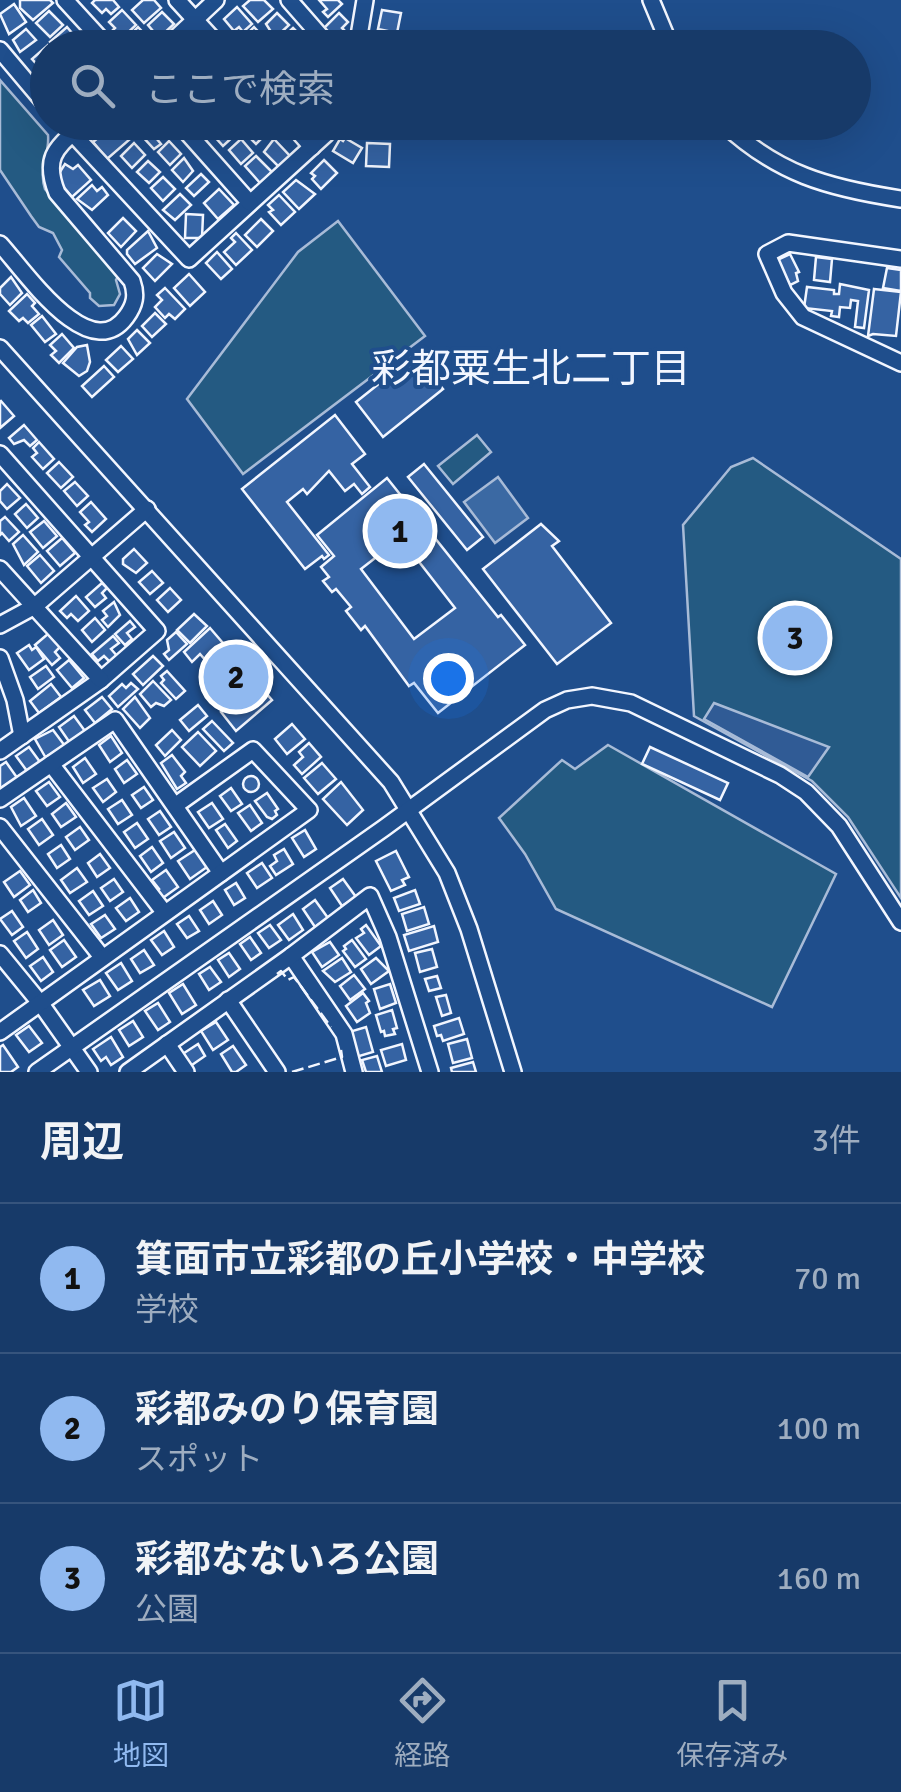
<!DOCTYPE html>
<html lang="ja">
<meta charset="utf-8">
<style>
:root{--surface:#173a69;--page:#20416f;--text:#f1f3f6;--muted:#9eadc0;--line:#36547d;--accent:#90b9f0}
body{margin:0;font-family:Signika,"Noto Sans JP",sans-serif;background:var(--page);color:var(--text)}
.you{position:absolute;left:448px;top:678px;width:35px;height:35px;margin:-25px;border:8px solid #fff;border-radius:50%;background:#1a73e8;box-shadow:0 0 0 15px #1a73e833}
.badge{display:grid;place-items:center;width:65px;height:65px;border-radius:50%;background:var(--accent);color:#111;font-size:32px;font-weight:700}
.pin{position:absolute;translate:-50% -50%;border:5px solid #fff;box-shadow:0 2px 10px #0006}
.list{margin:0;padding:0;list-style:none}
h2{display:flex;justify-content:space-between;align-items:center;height:130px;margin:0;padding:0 40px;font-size:42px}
h2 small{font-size:32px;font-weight:400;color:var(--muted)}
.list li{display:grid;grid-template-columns:65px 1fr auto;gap:30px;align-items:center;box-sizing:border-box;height:150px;padding:0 40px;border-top:2px solid var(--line)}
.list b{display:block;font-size:38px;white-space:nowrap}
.list p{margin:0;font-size:32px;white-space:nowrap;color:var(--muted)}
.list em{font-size:32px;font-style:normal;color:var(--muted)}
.icon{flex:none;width:55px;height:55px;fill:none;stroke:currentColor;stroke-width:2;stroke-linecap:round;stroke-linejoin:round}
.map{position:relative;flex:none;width:901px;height:1072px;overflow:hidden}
.search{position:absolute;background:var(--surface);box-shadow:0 10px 40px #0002;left:30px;right:30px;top:30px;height:110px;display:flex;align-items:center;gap:25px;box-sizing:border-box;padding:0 35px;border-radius:55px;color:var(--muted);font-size:38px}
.sheet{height:580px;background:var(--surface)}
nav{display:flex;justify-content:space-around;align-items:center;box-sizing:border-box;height:140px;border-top:2px solid var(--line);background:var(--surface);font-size:28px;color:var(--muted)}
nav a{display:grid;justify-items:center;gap:5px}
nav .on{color:var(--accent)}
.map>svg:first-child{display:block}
.green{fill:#245a82;stroke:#a8bbd7;stroke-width:2.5}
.parking{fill:#305b95;stroke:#a8bbd7;stroke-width:2.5}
.water{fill:#3b69a3;stroke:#a8bbd7;stroke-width:2.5}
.building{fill:#3563a3;stroke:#f2f6ff;stroke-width:2.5;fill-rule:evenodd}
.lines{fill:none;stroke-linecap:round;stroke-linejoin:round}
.minor-casing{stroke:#f2f6ff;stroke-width:20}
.minor{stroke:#1f4e8c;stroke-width:15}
.fence{stroke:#f2f6ff;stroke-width:2.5;stroke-dasharray:12 5;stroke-linecap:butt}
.labels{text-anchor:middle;stroke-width:8;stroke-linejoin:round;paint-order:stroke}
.neighbourhood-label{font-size:40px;fill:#f2f6ff;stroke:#1f4e8c}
</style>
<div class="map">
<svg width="901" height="1072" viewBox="0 0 901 1072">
<rect width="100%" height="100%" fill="#1f4e8c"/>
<g class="green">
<path d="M0 80 48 135C50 155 38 168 45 189L120 273 116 280 120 294 114 305 99 306 90 298V293L59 257 62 250 53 233 39 227 31 216 0 170Z"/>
<polygon points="338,221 425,336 243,474 187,399 298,252"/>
<polygon points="477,435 491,452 453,484 438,466"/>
<polygon points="753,458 901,559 901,898 848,817 812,781 694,716 683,525 731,467"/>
<polygon points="608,745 836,874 772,1007 556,909 525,854 499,818 562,760 575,769"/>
</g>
<polygon class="parking" points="714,703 829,747 808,777 704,719"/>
<polygon class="water" points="498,477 528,518 495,543 464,502"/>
<g class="building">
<polygon points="20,0 50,0 53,3 33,20 20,8"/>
<polygon points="95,0 113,0 119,7 111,14 106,9 102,13 92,3"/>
<polygon points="143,0 154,0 161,8 144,23 132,10"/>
<polygon points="250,0 264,0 273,9 258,22 243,6"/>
<polygon points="319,0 338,0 342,4 328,17 323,12 327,9"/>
<polygon points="14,4 26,22 9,34 0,14"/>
<polygon points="237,7 252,24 243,32 239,27 234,31 224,19"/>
<polygon points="122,10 136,25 119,41 111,32 115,28 109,22"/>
<polygon points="382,10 401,13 397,33 378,29"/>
<polygon points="49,11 63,25 50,37 36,23"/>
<polygon points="162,12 174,24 159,38 148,25"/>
<polygon points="277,13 289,25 275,38 266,24"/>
<polygon points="339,13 348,22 342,28 346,32 336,41 324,28"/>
<polygon points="67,27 79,41 71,48 55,48 50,42"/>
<polygon points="138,27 153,43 149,48 134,48 131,44 134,42 129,36"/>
<polygon points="254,27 267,41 261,48 249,48 241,40"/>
<polygon points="293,28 300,35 296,39 302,46 279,48 276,44"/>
<polygon points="26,29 36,40 20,52 13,40"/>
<polygon points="387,35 398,37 397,48 377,48 379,38 386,39"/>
<polygon points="47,46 48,69 44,72 32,59"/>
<polygon points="224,122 236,134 223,146 215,137 218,134 215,130"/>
<polygon points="258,122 267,122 264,125 270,130 256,144 246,134"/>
<polygon points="367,122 392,122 388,134 366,127"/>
<polygon points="156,123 164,131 156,138 161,144 154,149 142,136"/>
<polygon points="115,124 129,140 107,159 93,142"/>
<polygon points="345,138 362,148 353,163 333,151 340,139 343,141"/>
<polygon points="241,139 253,153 241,164 229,150"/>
<polygon points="274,139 290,156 279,167 264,152"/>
<polygon points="169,141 181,154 170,165 158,152"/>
<polygon points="134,143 145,155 132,168 121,156"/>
<polygon points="367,143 390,144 389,167 366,166"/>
<polygon points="256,156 272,172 260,183 245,166"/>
<polygon points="184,158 193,171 183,182 172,170"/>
<polygon points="324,160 337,173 321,189 312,179 315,176 311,173"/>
<polygon points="148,161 160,172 149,183 137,172"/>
<polygon points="65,164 73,169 78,165 91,180 72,197 56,178"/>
<polygon points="201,174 209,182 194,196 186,188"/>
<polygon points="163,177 175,189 163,201 151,188"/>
<polygon points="296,180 315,194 299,209 283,192"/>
<polygon points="92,185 97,191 102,187 108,195 92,210 77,199"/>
<polygon points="219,189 234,205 218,219 204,203"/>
<polygon points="180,194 191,205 175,220 163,210"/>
<polygon points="279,195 295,212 281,225 269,212 273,210 268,205"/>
<polygon points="186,214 203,215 202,238 185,238"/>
<polygon points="123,218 136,231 121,247 108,233"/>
<polygon points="261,219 273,231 257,247 245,235"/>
<polygon points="148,231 157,248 135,264 127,254 127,250"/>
<polygon points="236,233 252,250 236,265 224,252 235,242 231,238"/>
<polygon points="217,252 232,269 221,279 206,263"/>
<polygon points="157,254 172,264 155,281 143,268"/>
<polygon points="790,254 799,272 796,273 798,281 790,285 777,260"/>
<polygon points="816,257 832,259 830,282 814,280"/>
<polygon points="887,268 901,270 901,291 883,288"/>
<polygon points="189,274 205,292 190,306 174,288"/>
<polygon points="11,277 22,293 10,305 0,294 0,288"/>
<polygon points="840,284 869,290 864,328 855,327 858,301 851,300 850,308 840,307 839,317 831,316 832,311 804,308 807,287 834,290 834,294 839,294"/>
<polygon points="165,288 185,309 175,319 169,314 165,318 155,307 162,300 157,295"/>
<polygon points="874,289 901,292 896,336 873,334 868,336"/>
<polygon points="27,294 35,303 32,306 39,314 28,323 23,318 19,321 9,311"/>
<polygon points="155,313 166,324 152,337 142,326"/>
<polygon points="42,316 56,334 45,342 31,325"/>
<polygon points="137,330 150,343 137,355 128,339"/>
<polygon points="62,334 74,348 59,363 51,355 56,351 50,345"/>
<polygon points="87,345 90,362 87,371 79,376 63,363 77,347"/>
<polygon points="121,346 133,359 118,372 106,360"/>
<polygon points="415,355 443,389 383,437 356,402"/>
<polygon points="104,366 114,377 92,397 82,386"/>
<polygon points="1,401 14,416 0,428 0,402"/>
<polygon points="335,415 365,454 352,464 370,487 362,494 354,484 345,491 329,471 307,494 303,489 287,502 329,555 324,559 322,556 305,569 242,489"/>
<polygon points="24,425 37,440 30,446 24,440 14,444 9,438"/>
<polygon points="39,442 54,459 43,469 32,457 37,453 33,448"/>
<polygon points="59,462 73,477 61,488 47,473"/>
<polygon points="424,464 483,537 467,550 408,477"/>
<path d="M387 478 498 617 501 615 525 645 438 713 414 683 409 686 365 626 361 630 346 611 351 607 336 589 332 592 323 581 329 577 321 567 334 556 317 535ZM382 533 392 546 400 539 405 545 396 552 406 565 416 558 455 608 414 639 361 569 379 555 370 543Z"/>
<polygon points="75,482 88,496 77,506 64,491"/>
<polygon points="7,484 20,498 7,509 0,501 0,491"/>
<polygon points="91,502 106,519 92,532 85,525 89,522 80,512"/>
<polygon points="26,504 38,518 27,528 15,514"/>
<polygon points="5,517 19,532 9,541 2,533 0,535 0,521"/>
<polygon points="44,521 57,536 43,548 30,532"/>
<polygon points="541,524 559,541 552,546 611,623 557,664 483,569"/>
<polygon points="23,535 38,552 24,565 13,544"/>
<polygon points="62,538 75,553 60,566 47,551"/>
<polygon points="134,549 147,563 136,573 123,564 123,559"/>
<polygon points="40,555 54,571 41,583 27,566"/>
<polygon points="152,571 163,583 150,594 139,582"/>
<polygon points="102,583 107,588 102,593 106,598 95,607 86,597"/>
<polygon points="170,588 181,600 168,612 157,600"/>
<polygon points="76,596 89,611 78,621 71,614 67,618 60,611"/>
<polygon points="114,602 120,615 108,627 102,620 107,616 103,611"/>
<polygon points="194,614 207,626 190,643 177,630"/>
<polygon points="95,618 105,630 92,642 82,630"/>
<polygon points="130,621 135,627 127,633 132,639 125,645 115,634"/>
<polygon points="210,628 272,700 236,731 221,712 233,701 234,693 200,654 192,662 184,652"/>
<polygon points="176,632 187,644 169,660 164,654 169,650 167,640"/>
<polygon points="49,633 60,647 55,652 60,658 52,665 35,645"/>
<polygon points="113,636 119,643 111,649 118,657 111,663 104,656 98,661 92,654"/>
<polygon points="29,645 32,650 36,647 44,659 29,670 17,653"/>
<polygon points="153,656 163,666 143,685 133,674"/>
<polygon points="69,660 84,678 72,688 57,670"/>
<polygon points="46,666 54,677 38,689 30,677"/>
<polygon points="167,671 185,691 176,699 161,683 164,680 161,676"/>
<polygon points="153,681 171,700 164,706 156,703 151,707 140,694"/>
<polygon points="131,683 138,689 118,707 109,696 122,684 126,688"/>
<polygon points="51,684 61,697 39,713 30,701"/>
<polygon points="102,697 112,709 95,723 85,710"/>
<polygon points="135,697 150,718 140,728 123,709"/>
<polygon points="198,705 207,716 189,731 180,720"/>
<polygon points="74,716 85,731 70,743 59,727"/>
<polygon points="212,721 233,743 224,751 203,729"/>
<polygon points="292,724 305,739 287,754 275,739"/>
<polygon points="53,730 65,746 47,760 35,739"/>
<polygon points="172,730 181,740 165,756 156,745"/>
<polygon points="198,732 216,751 200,766 182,747"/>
<polygon points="111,736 122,753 110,762 99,745"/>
<polygon points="309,743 321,757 302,774 294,765 303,757 299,752"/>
<polygon points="29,747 40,762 27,771 16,756"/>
<polygon points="650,747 728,783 720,800 642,764"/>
<polygon points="172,755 185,772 181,776 186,783 177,789 161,763"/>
<polygon points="85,758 96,774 83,783 73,767"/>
<polygon points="127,760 137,774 124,783 115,769"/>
<polygon points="6,762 18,779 0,793 0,766"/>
<polygon points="322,763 336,779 318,794 304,778"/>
<circle cx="251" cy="784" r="8"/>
<polygon points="107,779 116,792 103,802 93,788"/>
<polygon points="49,782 60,797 47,806 36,791"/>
<polygon points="341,782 363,810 347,825 323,799"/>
<polygon points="144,787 153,800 141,808 132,795"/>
<polygon points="231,788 242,804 231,811 220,796"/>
<polygon points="267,793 278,809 275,811 277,815 272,819 267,817 255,801"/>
<polygon points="24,798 36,816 21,826 11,807"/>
<polygon points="122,800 132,815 118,824 108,809"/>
<polygon points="66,803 76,817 61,827 52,814"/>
<polygon points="212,803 223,819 209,828 198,812"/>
<polygon points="250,805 262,823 251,831 238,813"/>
<polygon points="160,811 171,827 159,835 148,819"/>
<polygon points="42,819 53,835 39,845 28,829"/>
<polygon points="137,823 148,839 135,848 124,832"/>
<polygon points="225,824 237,841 228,848 216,830"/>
<polygon points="80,827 89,840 75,850 66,837"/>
<polygon points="305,830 316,849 304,857 292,838"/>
<polygon points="174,832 185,848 171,858 160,841"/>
<polygon points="61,845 70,859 57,868 48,854"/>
<polygon points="152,847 163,863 151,872 140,856"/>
<polygon points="284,849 293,864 276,875 270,866 277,861 274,855"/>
<polygon points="195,850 207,867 190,879 178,861"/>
<polygon points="396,851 409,877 402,880 405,885 391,891 376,861"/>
<polygon points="100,854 110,868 97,877 88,863"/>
<polygon points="262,863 272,878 257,888 247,873"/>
<polygon points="77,868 87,882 70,893 61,880"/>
<polygon points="166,870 178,887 160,900 154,892 159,889 152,880"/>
<polygon points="20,871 30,885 14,897 4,882"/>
<polygon points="114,879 123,892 110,901 101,888"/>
<polygon points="343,879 356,897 342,906 330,888"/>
<polygon points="236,883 245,898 234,905 225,890"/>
<polygon points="33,890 41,903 28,912 20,900"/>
<polygon points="415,890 420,904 399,911 394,898"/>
<polygon points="93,891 103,906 89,915 79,901"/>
<polygon points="130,898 139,912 126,921 116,908"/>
<polygon points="315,900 328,918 315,927 303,909"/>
<polygon points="213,901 222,915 209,924 200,910"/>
<polygon points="424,907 429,924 407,931 402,914"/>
<polygon points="12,911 23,927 12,935 0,919"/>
<polygon points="293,914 303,930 289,940 278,925"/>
<polygon points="105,915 115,929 101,938 91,924"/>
<polygon points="189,916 199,931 187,938 177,924"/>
<polygon points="53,920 63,935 49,945 39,930"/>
<polygon points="270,925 281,940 269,948 258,933"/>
<polygon points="366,925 381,946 369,955 356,938 364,933 361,929"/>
<polygon points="434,926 438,942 409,951 404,935"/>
<polygon points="164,931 174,947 162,955 151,940"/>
<polygon points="27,932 38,949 26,958 14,941"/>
<polygon points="250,937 261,953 251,960 240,944"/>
<polygon points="64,940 76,957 62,967 50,950"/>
<polygon points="352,940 366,959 355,967 343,951 346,949 344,946"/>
<polygon points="330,942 339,955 322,967 312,952"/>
<polygon points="432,949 437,967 420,972 415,953"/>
<polygon points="144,950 154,965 140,973 131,959"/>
<polygon points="229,953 240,969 229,977 218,960"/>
<polygon points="43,957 53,972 41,981 30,966"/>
<polygon points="342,958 351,972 335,982 323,971"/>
<polygon points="376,958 389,971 371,984 361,969"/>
<polygon points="121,963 132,981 118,990 106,973"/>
<polygon points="210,967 221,982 209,990 199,974"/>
<polygon points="354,975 365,989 350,1000 340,986"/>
<polygon points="437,976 441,988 429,991 425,979"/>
<polygon points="100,980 110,996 94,1006 83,990"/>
<polygon points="183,984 196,1005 182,1014 169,993"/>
<polygon points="390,984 396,1003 380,1009 374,989"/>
<polygon points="363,993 369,1001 366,1003 370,1013 357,1022 346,1006"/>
<polygon points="446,995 451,1013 442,1016 436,997"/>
<polygon points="158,1003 170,1022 158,1030 145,1011"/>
<polygon points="392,1010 397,1028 393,1029 395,1034 385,1036 384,1031 381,1032 376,1015"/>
<polygon points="459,1018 464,1034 443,1041 441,1035 437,1036 434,1026"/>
<polygon points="133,1021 143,1037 129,1046 119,1030"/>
<polygon points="216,1022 228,1040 213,1050 201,1031"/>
<polygon points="29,1026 42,1043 29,1052 16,1035"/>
<polygon points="366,1027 373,1052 356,1057 349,1032"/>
<polygon points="111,1037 123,1057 111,1065 106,1057 101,1061 93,1049"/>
<polygon points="467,1039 472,1058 453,1063 448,1044"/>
<polygon points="198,1044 205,1056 189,1067 181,1055"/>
<polygon points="402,1044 406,1060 386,1066 381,1050"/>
<polygon points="3,1045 18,1067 11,1072 0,1072 0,1047"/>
<polygon points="233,1046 246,1065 236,1072 232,1072 221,1054"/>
<polygon points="377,1056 382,1072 366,1072 362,1060"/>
<polygon points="473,1062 476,1072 452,1072 451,1068"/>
</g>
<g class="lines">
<defs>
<g id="minor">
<polyline points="65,0 109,48"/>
<polyline points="177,0 221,48"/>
<polyline points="289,0 331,48"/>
<polyline points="651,0 671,48"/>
<polyline points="165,48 216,0"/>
<polyline points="357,48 365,0"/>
<polyline points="0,50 48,107"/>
<polyline points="62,122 189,259 326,134 334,122"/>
<polyline points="178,122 250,203"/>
<polyline points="290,122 312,147"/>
<path d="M722 122C777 174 828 188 901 199"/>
<path d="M0 244C24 270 89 367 126 317 135 305 137 295 132 281L57 193C42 155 58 147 85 122"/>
<polyline points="901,259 788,243 767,254 784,293 803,317 901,363"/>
<polyline points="0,348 391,782 447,873 469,929 513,1072"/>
<polyline points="0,454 157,631 101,680 0,751"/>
<polyline points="0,569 101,680"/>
<polyline points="0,625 35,606 147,509"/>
<polyline points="0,658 15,700 22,736"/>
<polyline points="51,764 164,912"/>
<polyline points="0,799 115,720 221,873"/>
<polyline points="0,827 102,957"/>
<polyline points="0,954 41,1004 89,1072"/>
<polyline points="291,956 344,1034 354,1072"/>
<polyline points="228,1000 277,1072"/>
<polyline points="0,1032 309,810 253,750 176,805"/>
<polyline points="167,1044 186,1072"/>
<polyline points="37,1072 384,828 545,710 567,700 592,696 631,703 780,775 806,792 839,826 901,922"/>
<polyline points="128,1072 291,956 370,896 388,937 430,1072"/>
</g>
</defs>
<use href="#minor" class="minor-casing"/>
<use href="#minor" class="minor"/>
<g class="fence">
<polyline points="277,974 281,971 288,980 294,977 331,1027"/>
<polyline points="292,1072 342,1057 341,1050"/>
</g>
</g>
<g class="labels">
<g class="neighbourhood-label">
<text x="531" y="382">彩都粟生北二丁目</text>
</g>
</g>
</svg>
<div class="you"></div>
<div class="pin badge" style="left:400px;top:531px">1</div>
<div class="pin badge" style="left:236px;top:677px">2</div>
<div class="pin badge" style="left:795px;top:638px">3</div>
<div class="search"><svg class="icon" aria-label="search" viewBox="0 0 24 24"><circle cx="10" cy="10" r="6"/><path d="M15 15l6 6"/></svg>ここで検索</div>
</div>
<section class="sheet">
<h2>周辺<small>3件</small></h2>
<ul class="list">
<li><span class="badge">1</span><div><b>箕面市立彩都の丘小学校・中学校</b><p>学校</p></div><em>70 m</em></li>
<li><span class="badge">2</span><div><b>彩都みのり保育園</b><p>スポット</p></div><em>100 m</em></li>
<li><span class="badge">3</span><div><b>彩都なないろ公園</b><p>公園</p></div><em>160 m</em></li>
</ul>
</section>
<nav>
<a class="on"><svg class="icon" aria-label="map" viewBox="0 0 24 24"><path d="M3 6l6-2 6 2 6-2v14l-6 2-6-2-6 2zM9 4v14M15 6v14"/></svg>地図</a>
<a><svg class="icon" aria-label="directions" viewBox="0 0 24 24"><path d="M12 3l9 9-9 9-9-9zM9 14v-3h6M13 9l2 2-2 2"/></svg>経路</a>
<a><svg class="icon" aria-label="saved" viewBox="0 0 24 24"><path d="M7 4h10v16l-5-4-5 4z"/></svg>保存済み</a>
</nav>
